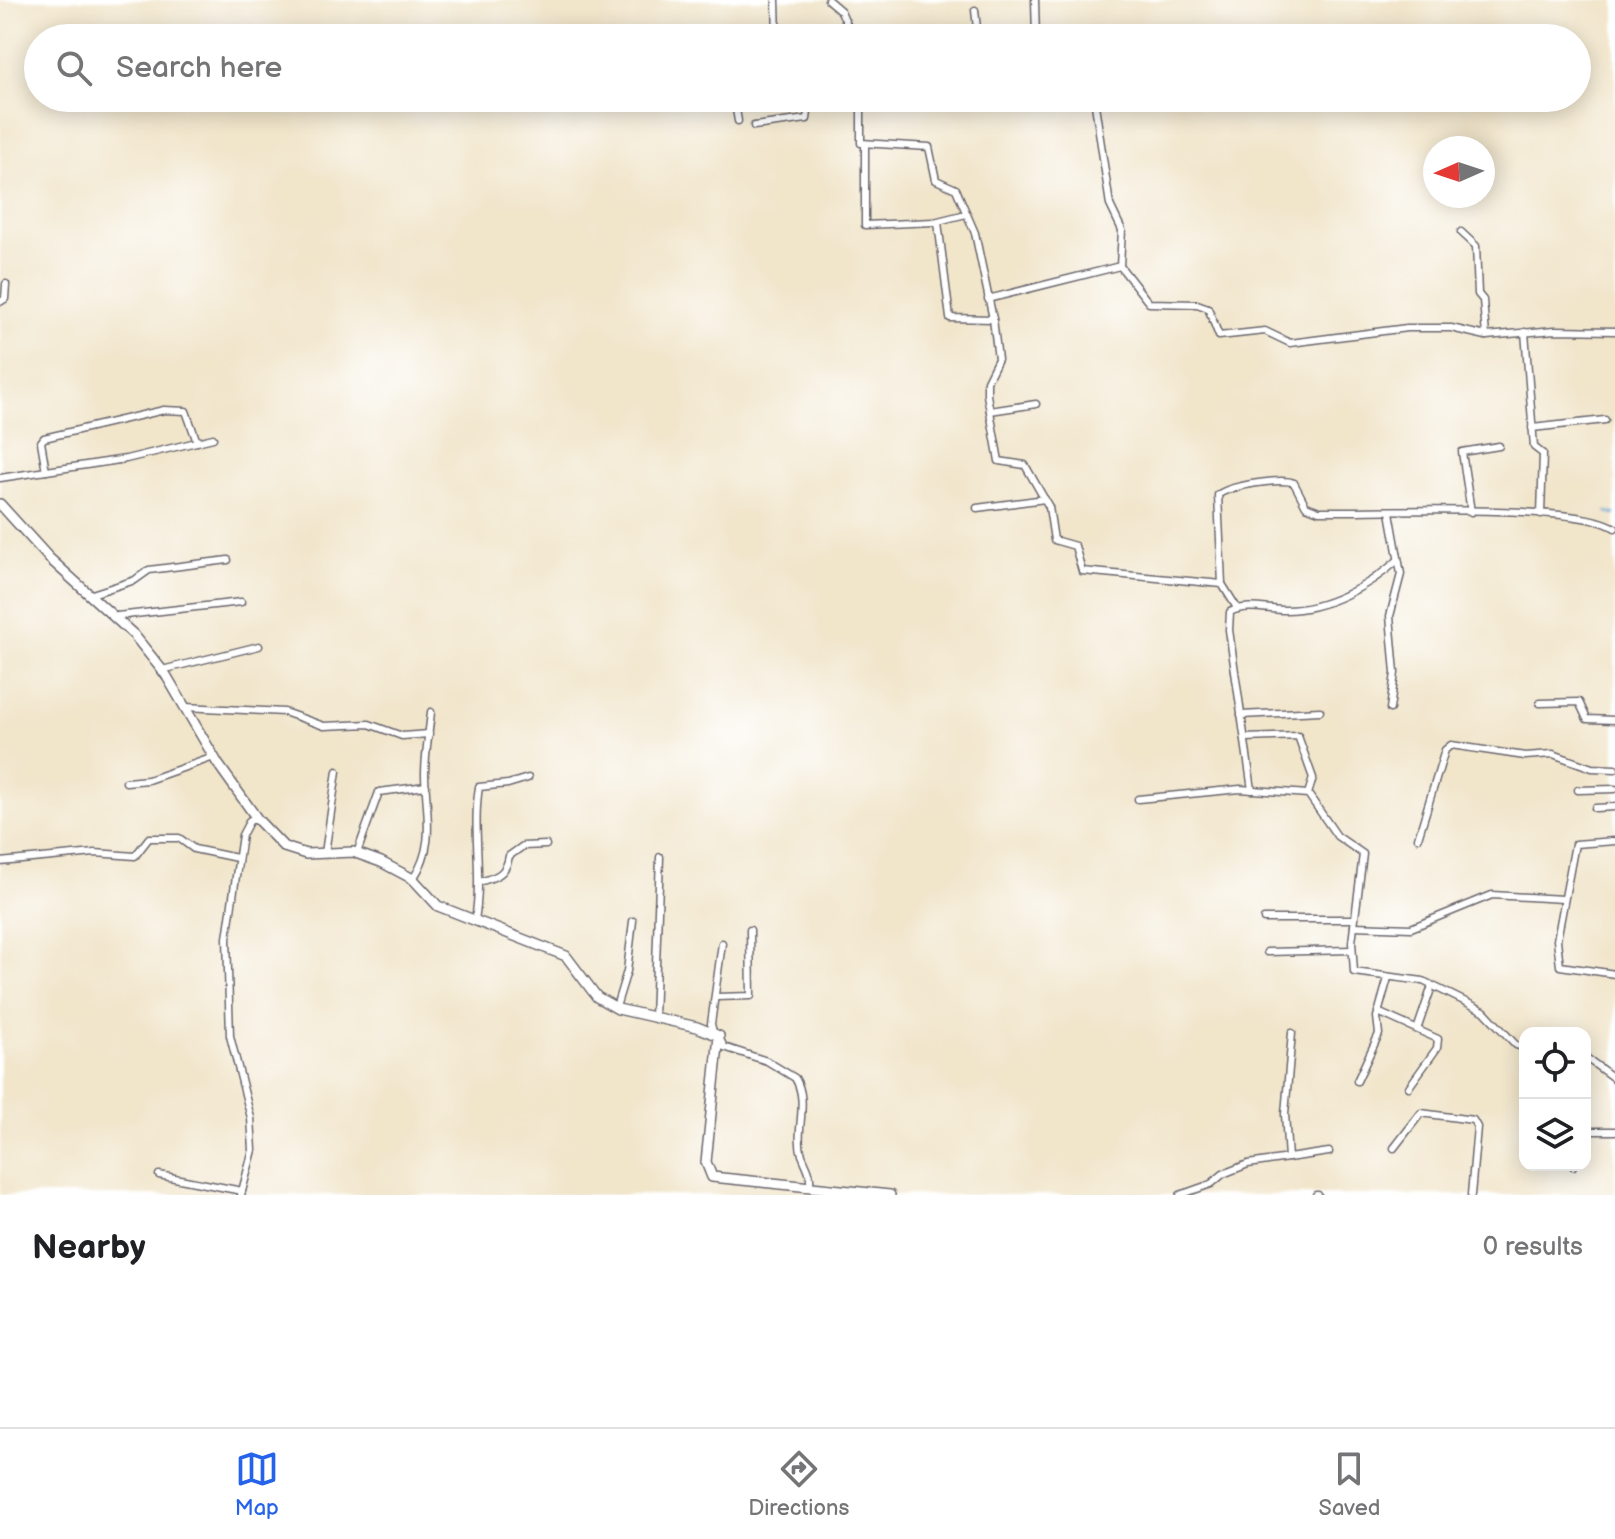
<!DOCTYPE html>
<style>
:root{--surface:#fff;--page:#f2f2f2;--text:#202124;--muted:#757577;--line:#e0e0e0;--accent:#2563eb}
body{margin:0;font-family:"Balsamiq Sans",sans-serif;background:var(--page);color:var(--text)}
.controls{position:absolute;right:24px;bottom:24px;display:grid;overflow:hidden;border-radius:16px;box-shadow:0 4px 20px #0003}
.controls button{width:72px;height:72px;display:grid;place-items:center;padding:0;border:0;border-bottom:2px solid var(--line);background:var(--surface);color:var(--text);font:40px sans-serif}
.compass{position:absolute;left:1423px;top:136px;width:72px;height:72px;border-radius:50%;background:var(--surface);box-shadow:0 4px 20px #0003;rotate:267deg}
.list{margin:0;padding:0;list-style:none}
h2{display:flex;justify-content:space-between;align-items:center;height:104px;margin:0;padding:0 32px;font-size:34px}
h2 small{font-size:26px;font-weight:400;color:var(--muted)}
.icon{flex:none;width:44px;height:44px;fill:none;stroke:currentColor;stroke-width:2;stroke-linecap:round;stroke-linejoin:round}
.map{position:relative;flex:none;width:1615px;height:1195px;overflow:hidden}
.search{position:absolute;background:var(--surface);box-shadow:0 4px 20px #0003;left:24px;right:24px;top:24px;height:88px;display:flex;align-items:center;gap:20px;box-sizing:border-box;padding:0 28px;border-radius:44px;color:var(--muted);font-size:30px}
.sheet{height:232px;background:var(--surface)}
nav{display:flex;justify-content:space-around;align-items:center;box-sizing:border-box;height:112px;border-top:2px solid var(--line);background:var(--surface);font-size:22px;color:var(--muted)}
nav a{display:grid;justify-items:center;gap:4px}
nav .on{color:var(--accent)}
.map>svg:first-child{display:block}
.lines{fill:none;stroke-linecap:round;stroke-linejoin:round}
.stream{stroke:#5fa2d3;stroke-width:2}
.street-casing{stroke:#6a666d;stroke-width:9}
.secondary-casing{stroke:#6a666d;stroke-width:12}
.street{stroke:#fff;stroke-width:6}
.secondary{stroke:#fff;stroke-width:9}
</style>
<div class="map">
<svg width="1615" height="1195" viewBox="0 0 1615 1195">
<rect width="100%" height="100%" fill="#fff"/>
<filter id="ink" filterUnits="userSpaceOnUse"><feTurbulence type="fractalNoise" baseFrequency=".0125" numOctaves="2"/><feDisplacementMap in="SourceGraphic" scale="16" xChannelSelector="R" yChannelSelector="G"/><feConvolveMatrix kernelMatrix="1 2 1 2 8 2 1 2 1" color-interpolation-filters="sRGB"/></filter>
<filter id="wash" filterUnits="userSpaceOnUse"><feTurbulence type="fractalNoise" baseFrequency=".006" numOctaves="4" result="noise"/><feDisplacementMap in="SourceGraphic" scale="32" xChannelSelector="R" yChannelSelector="G"/><feGaussianBlur stdDeviation="1.8" result="paint"/><feColorMatrix in="noise" values="0 0 0 0 0 0 0 0 0 0 0 0 0 0 0 0 0 1.4 0 .05"/><feComposite in="paint" operator="in"/></filter>
<g filter="url(#wash)">
<rect width="100%" height="100%" fill="#f1e5ca"/>
<g class="lines">
<polyline class="stream" points="1607,512 1615,514"/>
</g>
</g>
<g filter="url(#ink)">
<g class="lines">
<defs>
<g id="street">
<polyline points="776,0 777,38"/>
<polyline points="828,0 841,11 853,38"/>
<polyline points="1035,0 1036,38"/>
<polyline points="975,10 978,38"/>
<polyline points="734,98 738,121"/>
<polyline points="834,98 854,98"/>
<polyline points="861,98 861,143 929,147 936,180 956,189 975,233 993,319 998,359 987,381 987,395 999,461 1025,465 1049,507 1054,540 1075,546 1082,571 1222,584 1237,608"/>
<polyline points="1094,98 1110,205 1122,230 1120,266 1149,303 1197,304 1208,308 1219,336 1265,331 1290,343 1407,328 1451,328 1486,336 1555,330 1615,331"/>
<polyline points="754,126 807,119 810,98"/>
<polyline points="865,144 865,225 934,222 966,214"/>
<polyline points="938,222 950,318 993,319"/>
<polyline points="1461,232 1476,246 1478,294 1483,300 1486,336"/>
<polyline points="988,299 1120,266"/>
<polyline points="0,302 5,299 6,284"/>
<polyline points="1525,332 1534,447 1543,454 1541,514"/>
<polyline points="990,411 1036,404"/>
<polyline points="1532,428 1605,420"/>
<polyline points="46,471 41,442 44,438 164,410 186,411 197,442"/>
<polyline points="0,478 126,459 213,438"/>
<polyline points="977,508 1045,499"/>
<polyline points="1390,512 1401,574 1390,616 1395,673 1390,709"/>
<polyline points="1471,512 1462,452 1499,446"/>
<path d="M1222 584 1218 495C1227 486 1283 477 1294 483L1306 506 1319 511C1375 512 1578 503 1615 528"/>
<polyline points="92,594 135,580 149,570 228,560"/>
<polyline points="117,616 241,602"/>
<polyline points="162,670 259,646"/>
<polyline points="1540,703 1579,702 1587,719 1615,720"/>
<polyline points="185,707 284,712 324,726 369,724 402,736 429,734"/>
<polyline points="1241,715 1320,711"/>
<polyline points="1245,738 1298,736 1313,778 1308,794"/>
<polyline points="126,782 148,780 214,757"/>
<path d="M1252 790 1229 630 1230 612C1246 603 1268 610 1285 610 1326 610 1369 586 1398 560"/>
<polyline points="1578,790 1615,789"/>
<polyline points="1138,799 1240,789 1308,794 1337,836 1363,854 1352,942 1354,972 1423,981 1484,1011 1516,1045 1525,1048"/>
<polyline points="1595,808 1615,807"/>
<polyline points="1418,838 1445,750 1451,745 1525,756 1553,754 1592,768 1615,769"/>
<polyline points="1615,841 1575,844 1557,940 1560,966 1615,974"/>
<polyline points="325,853 337,771"/>
<polyline points="357,853 379,792 426,786"/>
<polyline points="0,862 95,853 135,856 149,838 179,838 194,849 237,858"/>
<path d="M413 879C436 845 426 814 425 775 425 754 429 733 431 712"/>
<path d="M479 882C496 877 506 875 509 856L523 846 546 845"/>
<polyline points="1264,919 1354,919"/>
<path d="M475 920C483 873 472 830 479 787L508 784 528 778"/>
<polyline points="1354,926 1411,928 1492,895 1563,899"/>
<polyline points="1267,952 1352,950"/>
<polyline points="716,997 751,996 750,930"/>
<polyline points="616,1007 627,971 633,921"/>
<polyline points="1378,1012 1438,1039 1437,1048 1409,1087"/>
<polyline points="654,1018 660,857"/>
<polyline points="1418,1027 1432,986"/>
<polyline points="713,1032 711,1024 722,943"/>
<path d="M721 1041 724 1047 767 1061 795 1078C810 1102 794 1131 802 1155 807 1168 811 1171 810 1186"/>
<polyline points="1585,1057 1615,1079"/>
<polyline points="1357,1081 1379,1034 1377,1017 1388,978"/>
<polyline points="1585,1131 1615,1131"/>
<polyline points="1394,1148 1421,1113 1473,1120 1477,1127 1471,1195"/>
<polyline points="1288,1158 1285,1114 1292,1033"/>
<polyline points="1573,1166 1573,1165"/>
<polyline points="159,1175 242,1191"/>
<polyline points="241,1195 253,1150 251,1118 230,1036 227,938 242,835 250,820 258,820"/>
<polyline points="1180,1195 1211,1184 1223,1174 1248,1164 1329,1152"/>
<polyline points="1316,1195 1318,1195"/>
</g>
<polyline id="secondary" points="0,504 49,558 134,635 166,675 218,764 258,820 284,847 306,854 353,852 381,862 413,879 438,906 566,956 597,997 618,1009 697,1027 719,1036 706,1162 712,1177 890,1195"/>
</defs>
<use href="#street" class="street-casing"/>
<use href="#secondary" class="secondary-casing"/>
<use href="#street" class="street"/>
<use href="#secondary" class="secondary"/>
</g>
</g>
</svg>
<div class="controls">
<button><svg class="icon" aria-label="locate" viewBox="0 0 24 24"><circle cx="12" cy="12" r="6"/><path d="M12 2v4M12 18v4M2 12h4M18 12h4"/></svg></button>
<button><svg class="icon" aria-label="layers" viewBox="0 0 24 24"><path d="M12 4l9 5-9 5-9-5zM3 14l9 5 9-5"/></svg></button>
</div>
<svg class="compass" viewBox="-18 -18 36 36"><path d="M0-13l5 13h-10z" fill="#e53935"/><path d="M0 13l5-13h-10z" fill="#757577"/></svg>
<div class="search"><svg class="icon" aria-label="search" viewBox="0 0 24 24"><circle cx="10" cy="10" r="6"/><path d="M15 15l6 6"/></svg>Search here</div>
</div>
<section class="sheet">
<h2>Nearby<small>0 results</small></h2>
<ul class="list">
</ul>
</section>
<nav>
<a class="on"><svg class="icon" aria-label="map" viewBox="0 0 24 24"><path d="M3 6l6-2 6 2 6-2v14l-6 2-6-2-6 2zM9 4v14M15 6v14"/></svg>Map</a>
<a><svg class="icon" aria-label="directions" viewBox="0 0 24 24"><path d="M12 3l9 9-9 9-9-9zM9 14v-3h6M13 9l2 2-2 2"/></svg>Directions</a>
<a><svg class="icon" aria-label="saved" viewBox="0 0 24 24"><path d="M7 4h10v16l-5-4-5 4z"/></svg>Saved</a>
</nav>
